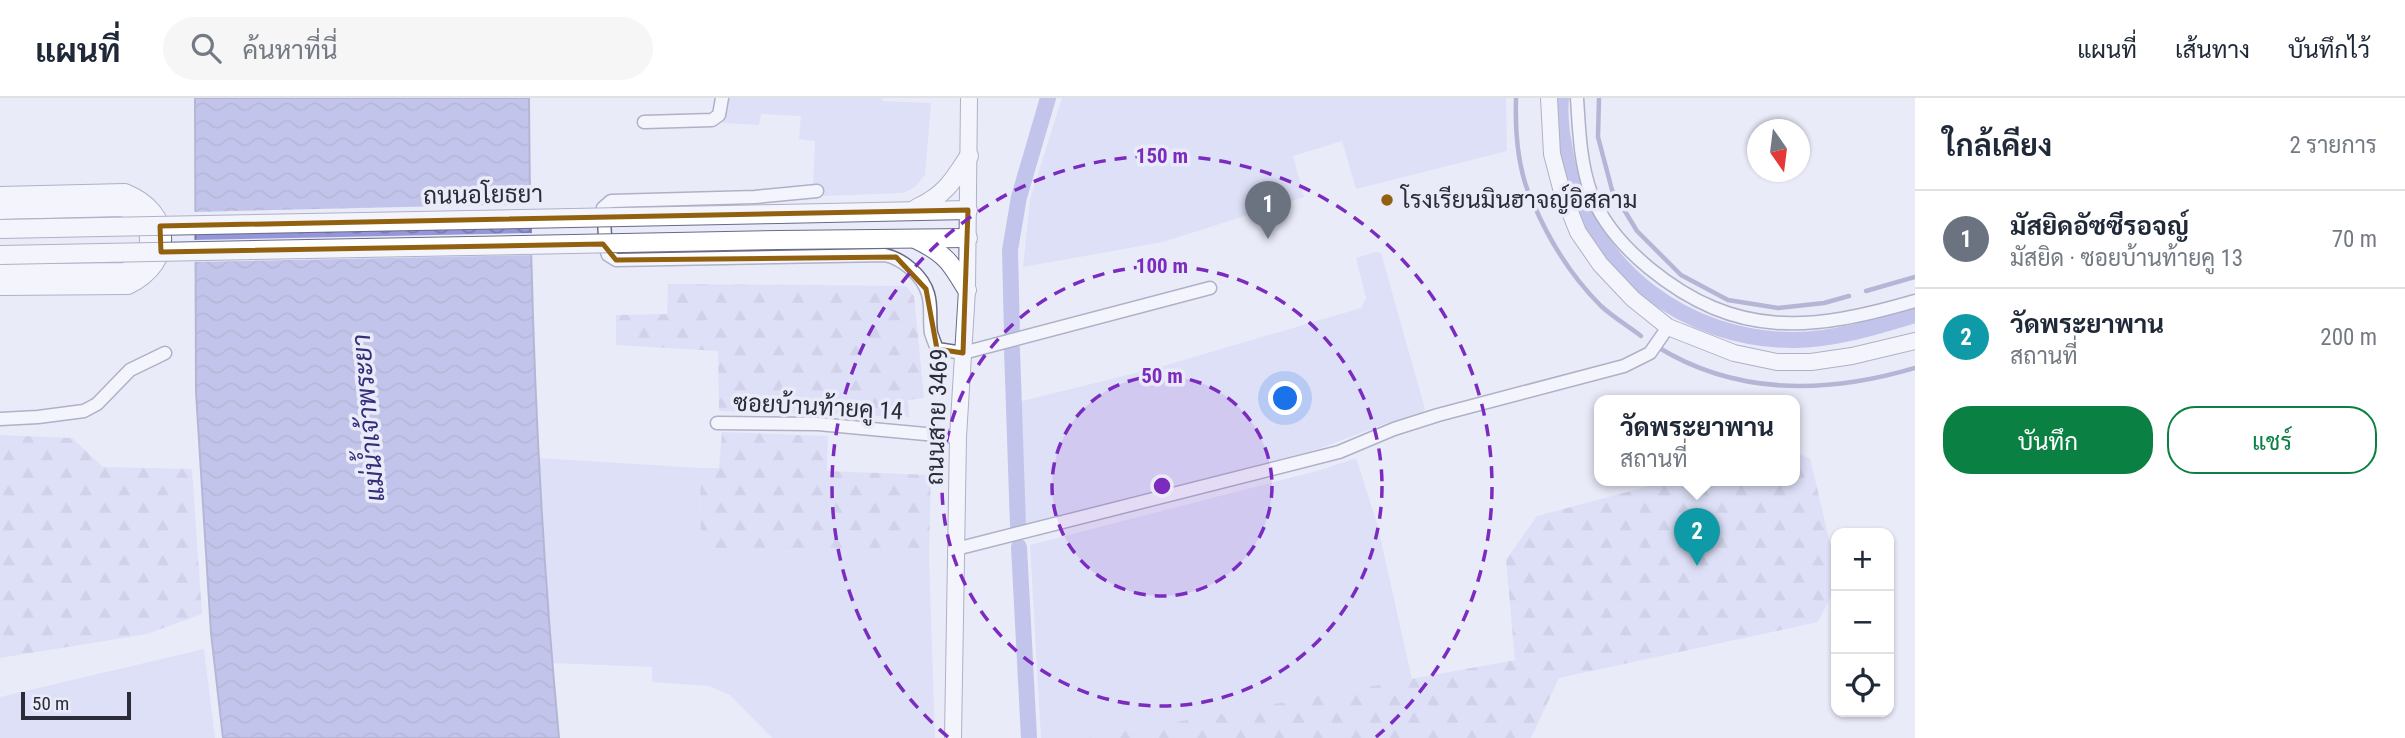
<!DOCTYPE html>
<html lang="th">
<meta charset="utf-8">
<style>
:root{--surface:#fff;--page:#f6f6f7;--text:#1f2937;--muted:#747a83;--line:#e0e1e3;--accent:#0b8043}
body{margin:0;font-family:"Roboto Condensed",Sarabun,sans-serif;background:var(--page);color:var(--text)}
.controls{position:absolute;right:21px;bottom:21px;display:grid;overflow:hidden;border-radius:14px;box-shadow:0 2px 5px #0004}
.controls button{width:63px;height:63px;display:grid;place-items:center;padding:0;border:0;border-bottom:2px solid var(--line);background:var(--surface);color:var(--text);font:35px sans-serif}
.compass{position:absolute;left:1747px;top:21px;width:63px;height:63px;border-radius:50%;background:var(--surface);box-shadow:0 2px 5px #0004;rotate:166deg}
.scale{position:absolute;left:21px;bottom:18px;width:110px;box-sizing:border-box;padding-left:7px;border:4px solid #2b2b39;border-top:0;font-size:19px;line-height:24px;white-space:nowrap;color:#2b2b39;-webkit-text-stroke:5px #eaebf9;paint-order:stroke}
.you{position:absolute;left:1286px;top:301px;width:24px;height:24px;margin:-18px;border:5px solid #fff;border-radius:50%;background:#1a73e8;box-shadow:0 0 0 10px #1a73e833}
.badge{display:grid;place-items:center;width:46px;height:46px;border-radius:50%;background:var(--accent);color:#fff;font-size:23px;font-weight:700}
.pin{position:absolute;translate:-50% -58px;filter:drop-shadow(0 2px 4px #0008)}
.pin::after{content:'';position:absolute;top:37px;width:24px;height:21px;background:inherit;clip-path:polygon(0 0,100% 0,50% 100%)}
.popup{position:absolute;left:1594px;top:297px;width:206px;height:91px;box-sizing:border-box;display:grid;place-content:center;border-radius:14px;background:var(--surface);filter:drop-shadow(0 2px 5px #0005);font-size:23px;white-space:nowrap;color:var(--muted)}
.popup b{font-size:26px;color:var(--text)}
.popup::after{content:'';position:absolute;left:50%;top:100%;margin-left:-14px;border:14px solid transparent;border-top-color:var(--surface)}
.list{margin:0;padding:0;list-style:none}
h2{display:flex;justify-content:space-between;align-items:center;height:91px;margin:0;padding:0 28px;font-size:30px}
h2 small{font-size:23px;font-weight:400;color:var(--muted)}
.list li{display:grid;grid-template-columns:46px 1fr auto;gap:21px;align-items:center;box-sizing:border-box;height:98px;padding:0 28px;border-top:2px solid var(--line)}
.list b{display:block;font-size:26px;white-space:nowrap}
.list p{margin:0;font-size:23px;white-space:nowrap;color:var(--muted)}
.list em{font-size:23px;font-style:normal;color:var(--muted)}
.actions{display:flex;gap:14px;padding:21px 28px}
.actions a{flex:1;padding:16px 0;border:2px solid var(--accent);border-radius:28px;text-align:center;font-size:24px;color:var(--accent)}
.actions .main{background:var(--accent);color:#fff}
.icon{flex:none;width:38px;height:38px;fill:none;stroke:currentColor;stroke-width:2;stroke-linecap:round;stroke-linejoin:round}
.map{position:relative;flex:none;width:1915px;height:640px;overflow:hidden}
header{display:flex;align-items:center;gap:42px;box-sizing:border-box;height:98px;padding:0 35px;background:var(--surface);border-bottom:2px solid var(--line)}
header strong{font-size:33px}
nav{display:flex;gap:38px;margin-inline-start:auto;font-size:24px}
.search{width:490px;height:63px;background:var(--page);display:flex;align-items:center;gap:18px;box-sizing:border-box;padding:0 24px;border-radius:38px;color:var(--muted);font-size:26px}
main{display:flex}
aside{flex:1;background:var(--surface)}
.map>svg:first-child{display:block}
.green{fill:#d0d2f7}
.forest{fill:url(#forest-firs)}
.water{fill:url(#water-waves);stroke:#7576a9;stroke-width:2}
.pier{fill:#eaebf9}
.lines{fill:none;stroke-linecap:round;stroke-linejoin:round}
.stream{stroke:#7576a9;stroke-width:4.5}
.canal{stroke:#9596d9;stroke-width:16}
.minor-casing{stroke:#686a89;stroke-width:15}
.tertiary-casing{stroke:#686a89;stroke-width:18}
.secondary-casing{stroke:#686a89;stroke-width:20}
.minor{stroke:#fff;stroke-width:12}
.tertiary{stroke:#fff;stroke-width:16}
.secondary{stroke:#fff;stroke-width:18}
.secondary-bridge-casing{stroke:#686a89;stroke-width:20;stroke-linecap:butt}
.secondary-bridge{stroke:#fff;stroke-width:18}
.marked{fill:none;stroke:#926110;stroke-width:5;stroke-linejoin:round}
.ring{fill:none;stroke:#7b2cbf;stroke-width:3.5;stroke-dasharray:12 9}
.poi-dot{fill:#926110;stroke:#eaebf9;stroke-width:2.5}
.labels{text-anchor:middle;stroke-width:7;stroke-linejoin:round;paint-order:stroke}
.street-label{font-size:24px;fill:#2b2b39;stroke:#eaebf9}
.poi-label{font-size:24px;fill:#2b2b39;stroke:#eaebf9;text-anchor:start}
.water-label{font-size:26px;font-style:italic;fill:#362d7b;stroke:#eaebf9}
.centre{fill:#7b2cbf;stroke:#eaebf9;stroke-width:3.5}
.ring-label{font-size:21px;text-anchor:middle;font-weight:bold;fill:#7b2cbf;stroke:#eaebf9;stroke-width:7;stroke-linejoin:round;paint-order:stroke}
</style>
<header>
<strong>แผนที่</strong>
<div class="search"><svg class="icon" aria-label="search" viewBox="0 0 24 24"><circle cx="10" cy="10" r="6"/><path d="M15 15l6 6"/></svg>ค้นหาที่นี่</div>
<nav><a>แผนที่</a><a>เส้นทาง</a><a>บันทึกไว้</a></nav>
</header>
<main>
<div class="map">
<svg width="1915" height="640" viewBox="0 0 1915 640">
<defs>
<pattern id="forest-firs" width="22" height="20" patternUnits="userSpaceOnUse" patternTransform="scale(1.75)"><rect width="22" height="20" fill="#d0d2f7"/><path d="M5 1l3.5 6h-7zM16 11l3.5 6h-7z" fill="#b3b4d4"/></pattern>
<pattern id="water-waves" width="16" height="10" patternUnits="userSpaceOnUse" patternTransform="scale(1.75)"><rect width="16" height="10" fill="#9596d9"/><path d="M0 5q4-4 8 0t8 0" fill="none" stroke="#7a7bb1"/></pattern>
</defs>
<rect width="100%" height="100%" fill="#eaebf9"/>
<g class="green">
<polygon points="726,0 882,0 883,3 931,5 925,77 915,89 903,95 824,98 823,89 813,89 815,43 799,41 801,18 761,16 759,27 723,25"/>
<polygon points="1062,0 1506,0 1507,53 1356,91 1342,43 1293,58 1304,99 1163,144 1023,169 1030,101"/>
<polygon points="1375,154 1381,155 1425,311 1421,315 1387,325 1318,351 1026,428 1018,304 1160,269 1361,210 1366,200 1356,160"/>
<polygon points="538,360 700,370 701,450 929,459 935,640 772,640 730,597 709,588 652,584 652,569 552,565"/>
<polygon points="1356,360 1377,425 1412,581 1088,640 1041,640 1030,447 1324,371"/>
<polygon points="204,551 215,640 0,640 0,599"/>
</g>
<g class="forest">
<polygon points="668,186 906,188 914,198 924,300 908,302 909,319 719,313 718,253 616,247 616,217 667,216"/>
<polygon points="722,334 828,338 827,373 931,377 929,459 701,450 700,370 719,370"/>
<polygon points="0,337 72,340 103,369 192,371 202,516 147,536 0,560"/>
<polygon points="1795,355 1810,360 1836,471 1836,489 1818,524 1559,580 1531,640 1088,640 1515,562 1506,462 1537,418 1672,382 1795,382"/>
</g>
<path class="water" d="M195 0H529C530 214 539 427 559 640H223L211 535 196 294Z"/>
<g class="pier">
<polygon points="534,106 534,128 192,135 192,114"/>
<polygon points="534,135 535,157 192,164 192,142"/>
</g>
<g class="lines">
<g class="stream">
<path d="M1516 0C1515 32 1517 66 1529 96"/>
<polyline points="1599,0 1598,39 1612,92 1637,133 1681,177 1728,202 1778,210 1824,205 1849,198"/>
<path d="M1534 107C1550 144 1572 179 1601 208 1613 219 1628 228 1641 238"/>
<polyline points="1866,193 1915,179"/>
<path d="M1656 248C1736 298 1827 296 1915 270"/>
</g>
<g class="canal">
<path d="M1561 0C1559 22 1563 42 1567 63 1590 171 1687 243 1795 242 1835 242 1878 228 1915 217"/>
<polyline points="1012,236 1010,152 1019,99 1048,0"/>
<polyline points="1012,251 1018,428"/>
<polyline points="1019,449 1029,640"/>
</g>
<defs>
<g id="minor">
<path d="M1577 0C1579 31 1580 65 1591 95 1602 125 1625 150 1649 170 1737 242 1812 233 1915 203"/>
<polyline points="644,24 712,22 719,17 722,0"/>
<path d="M817 93 755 99 611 103 603 110 606 151 608 157 616 162 885 157C903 161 923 178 928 196 932 209 929 223 931 235 933 241 935 246 937 251L963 255 1210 190"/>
<polyline points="0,321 38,319 84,313 97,306 130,272 165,255"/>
<polyline points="717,325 818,326 958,339"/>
<polyline points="956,451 1339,354 1394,331 1438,317 1624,268 1650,255 1668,229"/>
</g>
<g id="tertiary">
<polyline points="1549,0 1552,56 1562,94 1578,134 1600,166 1633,201 1668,229 1734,255 1777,264 1811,264 1852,258 1915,243"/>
<polyline points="953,640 958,339 967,192 969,0"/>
</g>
<g id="secondary">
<path d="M0 98 125 95C173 114 175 164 128 187L0 188"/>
<path d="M917 110C945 97 953 83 969 58"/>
<path d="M0 112 122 109C157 121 158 158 125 174L0 175"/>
<polyline points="779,116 968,112"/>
<polyline points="779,142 968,140"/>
<path d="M917 142C946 156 951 165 967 192"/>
</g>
</defs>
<use href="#minor" class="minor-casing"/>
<use href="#tertiary" class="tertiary-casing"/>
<use href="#secondary" class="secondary-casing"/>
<use href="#minor" class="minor"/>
<use href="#tertiary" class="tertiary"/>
<use href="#secondary" class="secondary"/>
<defs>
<g id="secondary-bridge">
<polyline points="0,131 779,116"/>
<polyline points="0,157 779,142"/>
</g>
</defs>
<use href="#secondary-bridge" class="secondary-bridge-casing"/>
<use href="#secondary-bridge" class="secondary-bridge"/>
</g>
<path d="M0 0H1915V640H0ZM968 112 963 255 937 251 926 191 896 159 616 162 603 146 161 154 160 128Z" fill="#eaebf9" fill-opacity=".55" fill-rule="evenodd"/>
<path class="marked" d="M968 112 963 255 937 251 926 191 896 159 616 162 603 146 161 154 160 128Z"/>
<circle cx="1162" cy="388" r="110" fill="#7b2cbf" fill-opacity=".12"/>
<g class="ring">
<circle cx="1162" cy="388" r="110"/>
<circle cx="1162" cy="388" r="220"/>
<path d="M948 639A330 330 0 1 1 1376 639"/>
</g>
<circle class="poi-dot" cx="1387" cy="102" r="7"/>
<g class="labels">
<g class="street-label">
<text transform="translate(483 97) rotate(-1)" y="8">ถนนอโยธยา</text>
<text transform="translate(818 309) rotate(3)" y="8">ซอยบ้านท้ายคู 14</text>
<text transform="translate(937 319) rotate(-88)" y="8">ถนนสาย 3469</text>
</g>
<g class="poi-label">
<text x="1401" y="110">โรงเรียนมินฮาจญ์อิสลาม</text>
</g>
<g class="water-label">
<text transform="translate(368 320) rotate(-95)" y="9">แม่น้ำเจ้าพระยา</text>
</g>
</g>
<circle cx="1162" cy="388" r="10" class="centre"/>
<g class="ring-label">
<text x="1162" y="65">150 m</text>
<text x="1162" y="175">100 m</text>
<text x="1162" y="285">50 m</text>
</g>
</svg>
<div class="controls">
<button>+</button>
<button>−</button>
<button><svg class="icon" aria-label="locate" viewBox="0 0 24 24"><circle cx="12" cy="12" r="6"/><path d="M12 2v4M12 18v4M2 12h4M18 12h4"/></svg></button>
</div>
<svg class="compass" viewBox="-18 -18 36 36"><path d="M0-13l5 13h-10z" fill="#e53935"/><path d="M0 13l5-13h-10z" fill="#747a83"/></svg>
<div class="scale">50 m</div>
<div class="you"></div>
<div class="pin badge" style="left:1268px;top:141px;background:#6b7280">1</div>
<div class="pin badge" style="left:1697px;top:468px;background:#0f9aa8">2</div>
<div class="popup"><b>วัดพระยาพาน</b>สถานที่</div>
</div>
<aside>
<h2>ใกล้เคียง<small>2 รายการ</small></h2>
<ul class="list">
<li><span class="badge" style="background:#6b7280">1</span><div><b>มัสยิดอัซซีรอจญ์</b><p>มัสยิด · ซอยบ้านท้ายคู 13</p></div><em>70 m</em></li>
<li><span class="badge" style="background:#0f9aa8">2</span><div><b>วัดพระยาพาน</b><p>สถานที่</p></div><em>200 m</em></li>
</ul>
<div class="actions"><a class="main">บันทึก</a><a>แชร์</a></div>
</aside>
</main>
